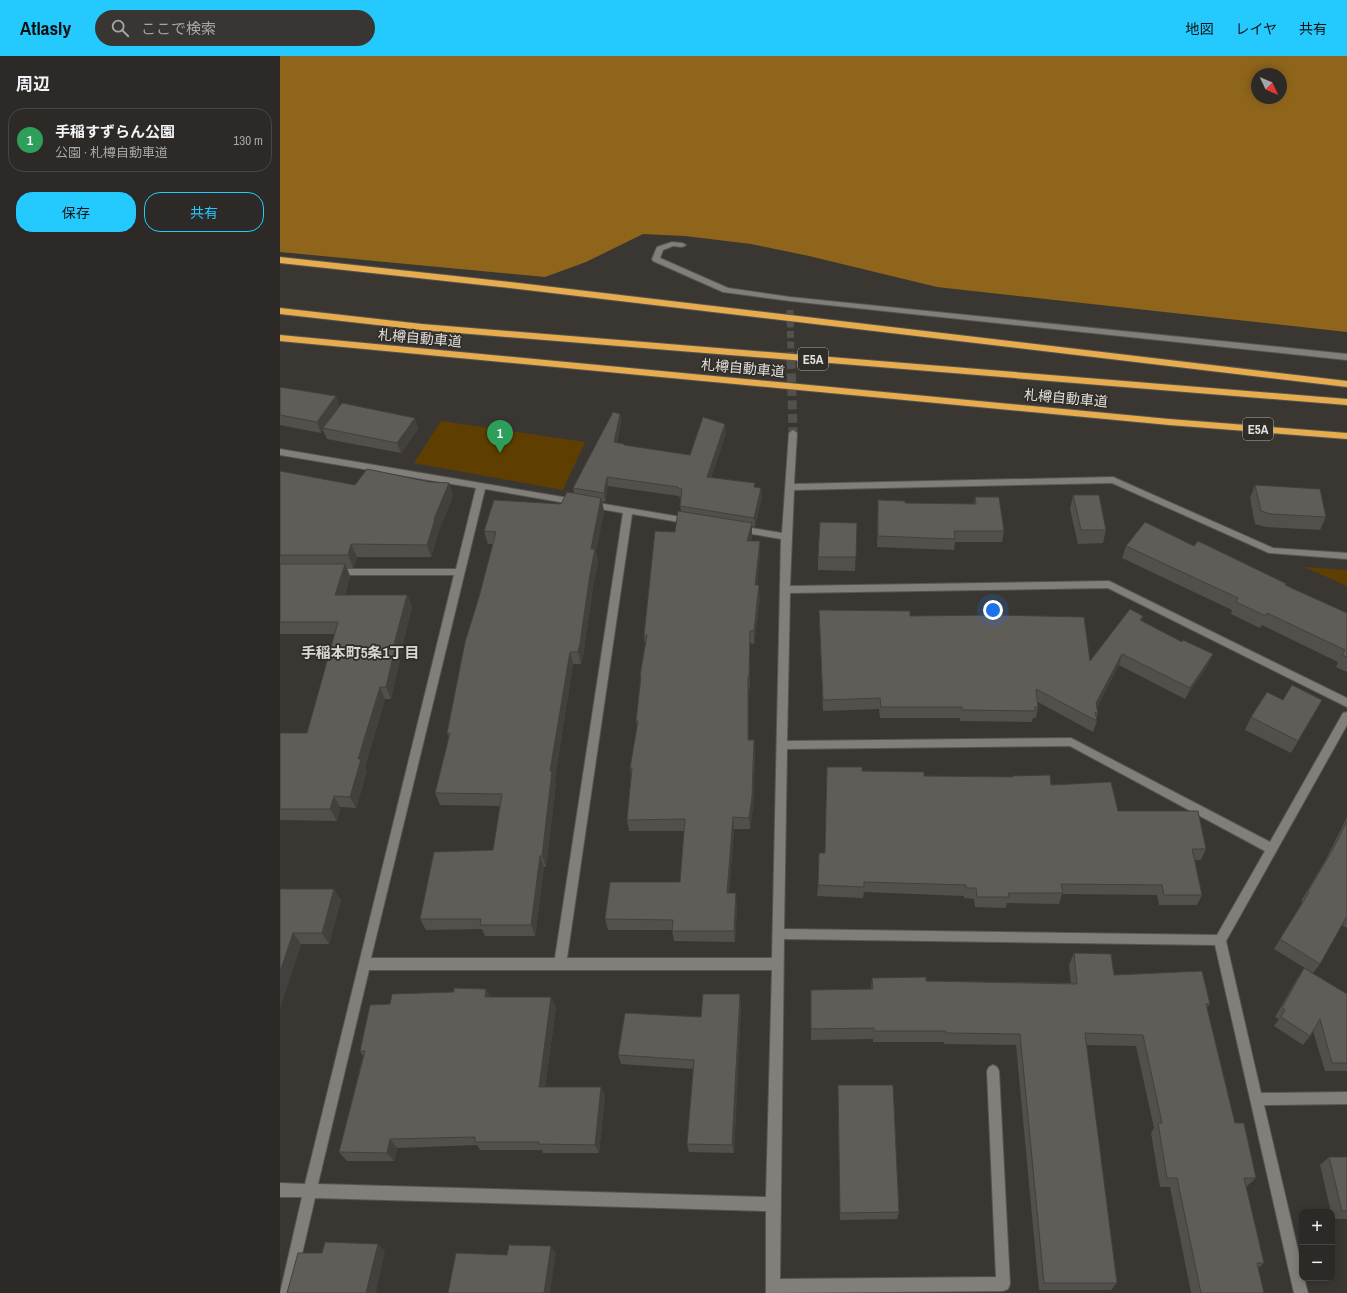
<!DOCTYPE html>
<html lang="ja">
<meta charset="utf-8">
<style>
:root{--surface:#2c2926;--page:#383532;--text:#f1f3f6;--muted:#a6a6a7;--line:#484543;--accent:#24c9fe}
body{margin:0;font-family:"Archivo Narrow","Noto Sans JP",sans-serif;background:var(--page);color:var(--text)}
.controls{position:absolute;right:12px;bottom:12px;display:grid;overflow:hidden;border-radius:8px;box-shadow:0 2px 10px #0003}
.controls button{width:36px;height:36px;display:grid;place-items:center;padding:0;border:0;border-bottom:1px solid var(--line);background:var(--surface);color:var(--text);font:20px sans-serif}
.compass{position:absolute;left:971px;top:12px;width:36px;height:36px;border-radius:50%;background:var(--surface);box-shadow:0 2px 10px #0003;rotate:134deg}
.you{position:absolute;left:713px;top:554px;width:14px;height:14px;margin:-10px;border:3px solid #fff;border-radius:50%;background:#1a73e8;box-shadow:0 0 0 6px #1a73e833}
.badge{display:grid;place-items:center;width:26px;height:26px;border-radius:50%;background:var(--accent);color:#fff;font-size:13px;font-weight:700}
.pin{position:absolute;translate:-50% -33px;filter:drop-shadow(0 1px 2px #0008)}
.pin::after{content:'';position:absolute;top:21px;width:14px;height:12px;background:inherit;clip-path:polygon(0 0,100% 0,50% 100%)}
.list{margin:0;padding:0;list-style:none}
h2{display:flex;justify-content:space-between;align-items:center;height:52px;margin:0;padding:0 16px;font-size:17px}
h2 small{font-size:13px;font-weight:400;color:var(--muted)}
.list li{display:grid;grid-template-columns:26px 1fr auto;gap:12px;align-items:center;box-sizing:border-box;height:64px;margin:0 8px 8px;padding:0 8px;border:1px solid var(--line);border-radius:16px}
.list b{display:block;font-size:15px;white-space:nowrap}
.list p{margin:0;font-size:13px;white-space:nowrap;color:var(--muted)}
.list em{font-size:13px;font-style:normal;color:var(--muted)}
.actions{display:flex;gap:8px;padding:12px 16px}
.actions a{flex:1;padding:9px 0;border:1px solid var(--accent);border-radius:16px;text-align:center;font-size:14px;color:var(--accent)}
.actions .main{background:var(--accent);color:#111}
.icon{flex:none;width:22px;height:22px;fill:none;stroke:currentColor;stroke-width:2;stroke-linecap:round;stroke-linejoin:round}
.map{position:relative;flex:none;width:1067px;height:1237px;overflow:hidden}
header{display:flex;align-items:center;gap:24px;box-sizing:border-box;height:56px;padding:0 20px;background:var(--accent);color:#111}
header strong{font-size:19px}
nav{display:flex;gap:22px;margin-inline-start:auto;font-size:14px}
.search{width:280px;height:36px;background:var(--page);display:flex;align-items:center;gap:10px;box-sizing:border-box;padding:0 14px;border-radius:22px;color:var(--muted);font-size:15px}
main{display:flex}
aside{flex:1;background:var(--surface)}
.map>svg:first-child{display:block}
.green{fill:#5e3f01}
.forest{fill:#8f651b;fill-rule:evenodd}
.lines{fill:none;stroke-linecap:round;stroke-linejoin:round}
.minor-tunnel-far1{stroke:#53504d;stroke-width:7;stroke-dasharray:7 3.5;stroke-linecap:butt}
.minor-tunnel{stroke:#53504d;stroke-width:9;stroke-dasharray:9 4.5;stroke-linecap:butt}
.minor-casing{stroke:#575552;stroke-width:2}
.highway-casing{stroke:#575552;stroke-width:2}
.minor{fill:#827f7a;fill-rule:evenodd}
.highway{fill:#e6ac4e;fill-rule:evenodd}
.wall{fill:#534f4c}
.shaded-wall{fill:#43403e}
.building{fill:#605c58;stroke:#43403e}
.labels{text-anchor:middle;stroke-width:3.5;stroke-linejoin:round;paint-order:stroke}
.shield{fill:#302d29;stroke:#adaaa8;stroke-width:1}
.shield-label{font-size:13px;font-weight:bold;fill:#e2e0de}
.street-label{font-size:14px;fill:#e2e0de;stroke:#302d29}
.neighbourhood-label{font-size:15px;font-weight:bold;fill:#dad6d1;stroke:#302d29}
</style>
<header>
<strong>Atlasly</strong>
<div class="search"><svg class="icon" aria-label="search" viewBox="0 0 24 24"><circle cx="10" cy="10" r="6"/><path d="M15 15l6 6"/></svg>ここで検索</div>
<nav><a>地図</a><a>レイヤ</a><a>共有</a></nav>
</header>
<main>
<aside>
<h2>周辺<small></small></h2>
<ul class="list">
<li><span class="badge" style="background:#2e9e5b">1</span><div><b>手稲すずらん公園</b><p>公園 · 札樽自動車道</p></div><em>130 m</em></li>
</ul>
<div class="actions"><a class="main">保存</a><a>共有</a></div>
</aside>
<div class="map">
<svg width="1067" height="1237" viewBox="0 0 1067 1237">
<rect width="100%" height="100%" fill="#3a3733"/>
<g class="green">
<polygon points="161,365 305,386 283,434 134,407"/>
<polygon points="1024,511 1067,514 1067,530"/>
</g>
<path class="forest" d="M0 0H1067V276L657 231 529 200 471 188 405 180 363 178 306 206 265 221 0 196ZM977 18H1001V42H977Z"/>
<g class="lines">
<polyline class="minor-tunnel-far1" points="510,254 511,305"/>
<polyline class="minor-tunnel" points="511,304 513,377"/>
<defs>
<g id="minor">
<polygon points="392,186 402,187 406,189 402,191 393,190 383,194 380,202 448,232 510,241 1067,298 1067,304 510,245 443,236 373,205 372,203 377,191"/>
<path d="M513 374 517 377 514 428 833 421 993 492 1067 497V503L989 497 832 427 514 434 510 530 829 525 1067 642V651L828 532 510 537 507 685 791 682 990 786 1063 657 1067 656V669L946 885 981 1037 1067 1036V1048L984 1049 1022 1211V1222H1024L1028 1237H1014L935 889 504 883 500 1223 716 1221 707 1015 709 1011 713 1009 717 1011 719 1015 730 1228 728 1233 723 1235 486 1237V1155L35 1142 13 1237H0L22 1141H0V1127L25 1128 174 519H56L51 516 56 513H176L196 432 0 399V393L413 463 415 465 413 467 410 468 352 458 287 902H492L501 483 460 476 455 473 460 470 502 477 509 377ZM205 433 343 457 275 902H91ZM790 690 985 795 937 879 504 873 507 693ZM89 914H492L486 1141 38 1128Z"/>
</g>
<g id="highway">
<polygon points="0,201 230,226 1067,325 1067,331 230,232 0,207"/>
<polygon points="0,252 142,268 1067,343 1067,349 142,274 0,258"/>
<polygon points="0,279 889,363 1067,377 1067,383 889,369 0,285"/>
</g>
</defs>
<use href="#minor" class="minor-casing"/>
<use href="#highway" class="highway-casing"/>
<use href="#minor" class="minor"/>
<use href="#highway" class="highway"/>
</g>
<g class="wall">
<polygon points="0,331 60,351 135,362 138,373 121,397 47,383 43,374 41,377 0,369"/>
<polygon points="340,358 341,366 337,387 345,390 410,399 446,377 431,422 476,431 482,440 475,471 472,470 472,480 471,485 480,498 477,529 480,542 474,588 470,587 470,633 469,633 469,684 474,684 475,696 473,752 470,773 454,773 449,837 457,848 455,886 394,885 392,874 328,874 325,863 400,826 404,775 349,775 347,764 351,719 350,712 357,670 356,665 361,624 360,620 365,589 364,579 395,476 401,455 400,450 401,441 399,441 399,440 328,430 325,446 322,445 324,455 316,495 318,506 313,531 303,600 301,608 293,608 275,722 276,727 266,811 264,811 255,880 205,880 202,873 146,874 140,863 213,794 220,750 160,749 155,737 169,681 167,677 213,488 208,488 204,475 281,448 294,437 293,432"/>
<polygon points="0,415 75,429 150,426 169,427 173,440 159,474 159,475 151,501 77,501 73,512 67,512 70,520 65,539 127,539 132,551 119,603 120,604 111,643 105,643 85,711 87,715 76,752 60,751 57,765 0,764 0,677 27,677 55,578 0,578"/>
<polygon points="975,429 1046,461 1040,474 986,471 975,468 970,442"/>
<polygon points="793,439 826,474 823,487 798,488 790,453"/>
<polygon points="695,441 724,475 722,486 675,486 674,494 597,491 598,444 625,447 694,448"/>
<polygon points="577,467 575,515 538,514 538,501"/>
<polygon points="846,490 914,490 1006,530 1067,557 1067,616 1056,611 1058,606 982,569 980,572 951,558 952,554 842,502"/>
<polygon points="539,554 630,560 810,605 863,560 861,565 928,609 905,643 839,609 817,651 818,658 816,663 817,665 813,676 758,646 758,651 756,662 753,662 752,666 680,665 680,662 600,662 599,653 543,655"/>
<polygon points="1003,644 1042,644 1011,697 965,674 971,661"/>
<polygon points="582,715 644,720 732,721 732,720 771,729 838,755 926,793 921,804 915,804 922,839 917,849 879,849 877,839 782,838 779,848 727,847 726,852 695,851 694,843 684,842 684,840 584,836 583,842 537,840 538,829 545,797"/>
<polygon points="1067,761 1067,872 1062,869 1040,908 1033,917 994,893 1023,846 1021,845 1046,803"/>
<polygon points="0,833 61,844 49,888 21,888 0,952"/>
<polygon points="794,897 834,919 930,948 927,952 955,1067 976,1122 966,1131 984,1207 978,1212 984,1237 911,1237 890,1131 880,1131 871,1077 874,1072 856,990 806,989 837,1227 831,1234 759,1234 736,989 664,988 664,986 593,986 593,983 531,984 531,934 591,933 592,922 646,925 791,927 789,909"/>
<polygon points="1024,912 1067,938 1067,1015 1045,1015 1033,975 1030,980 1023,989 994,970 999,963 995,961 1018,921"/>
<polygon points="206,933 210,941 276,951 265,1031 321,1031 325,1040 319,1097 263,1097 262,1094 200,1094 197,1089 117,1092 114,1105 67,1105 59,1096 83,1000 80,995 174,936"/>
<polygon points="461,948 454,1097 409,1096 407,1088 413,1013 341,1008 338,999 421,961"/>
<polygon points="558,1029 619,1156 617,1163 560,1164 558,1038"/>
<polygon points="1049,1101 1067,1101 1067,1163 1053,1163 1052,1156 1051,1156 1040,1109"/>
</g>
<g class="shaded-wall">
<polygon points="56,340 60,351 43,372 43,374 41,377 37,366"/>
<polygon points="340,358 341,366 335,395 334,386"/>
<polygon points="135,362 138,373 121,397 117,387"/>
<polygon points="445,368 446,377 428,430 427,421"/>
<polygon points="327,421 328,430 325,446 324,437"/>
<polygon points="169,427 173,440 159,474 159,475 151,501 147,489 154,463"/>
<polygon points="481,432 482,440 475,471 474,462"/>
<polygon points="321,442 324,455 316,495 318,506 313,531 303,600 301,608 298,596 311,493"/>
<polygon points="472,467 472,480 468,498 467,485"/>
<polygon points="480,485 480,498 476,542 475,529"/>
<polygon points="71,488 77,501 73,512 68,499"/>
<polygon points="65,508 70,520 61,552 55,539"/>
<polygon points="479,529 480,542 474,588 474,575"/>
<polygon points="127,539 132,551 119,603 120,604 111,643 106,631 113,592"/>
<polygon points="470,575 470,633 469,621"/>
<polygon points="290,596 293,608 275,722 276,727 266,811 262,800 270,715"/>
<polygon points="842,598 839,609 813,658 816,647"/>
<polygon points="933,598 928,609 905,643 910,632"/>
<polygon points="468,621 469,633 469,696 468,684"/>
<polygon points="100,631 105,643 85,711 87,715 76,752 70,741 78,703"/>
<polygon points="474,684 475,696 473,752 470,773 469,762"/>
<polygon points="54,740 60,751 57,765 50,753"/>
<polygon points="453,761 454,773 448,848 447,837"/>
<polygon points="260,800 264,811 255,880 251,869"/>
<polygon points="54,833 61,844 49,888 42,877"/>
<polygon points="456,837 457,848 455,886 454,875"/>
<polygon points="13,877 21,888 0,952 0,916"/>
<polygon points="206,933 211,943 205,941"/>
<polygon points="460,938 461,948 454,1097 452,1089"/>
<polygon points="271,941 276,951 264,1040 259,1031"/>
<polygon points="321,1031 325,1040 319,1097 315,1089"/>
<polygon points="110,1083 117,1092 114,1105 107,1097"/>
<polygon points="98,1188 105,1195 96,1237 86,1237"/>
<polygon points="271,1190 276,1197 270,1237 264,1237"/>
</g>
<g class="building">
<polygon points="0,331 56,340 37,366 0,359"/>
<polygon points="62,347 135,362 117,387 43,372"/>
<polygon points="333,356 340,358 334,386 344,388 344,389 410,399 423,361 445,368 427,421 475,427 474,431 481,432 474,462 400,450 402,433 398,432 398,431 327,421 324,437 293,432"/>
<polygon points="87,413 150,426 169,427 154,463 155,463 147,489 71,488 68,499 0,499 0,415 75,429"/>
<polygon points="975,429 1040,433 1046,461 991,458 981,455"/>
<polygon points="287,436 321,442 311,493 315,493 310,518 300,587 298,596 290,596 270,715 272,715 262,800 260,800 251,869 200,869 201,863 140,863 154,796 213,794 222,738 155,737 170,677 167,677 185,586 199,541 216,476 204,475 214,444 281,448"/>
<polygon points="793,439 819,439 826,474 801,474"/>
<polygon points="695,441 719,441 724,475 674,475 675,483 598,480 598,444 625,445 625,447 696,448"/>
<polygon points="398,455 472,467 467,485 480,485 475,529 479,529 474,575 470,575 469,621 468,621 468,684 474,684 472,741 469,762 453,761 447,837 456,837 454,875 392,875 393,864 325,863 330,826 400,826 405,763 347,764 352,712 350,712 358,665 356,665 361,620 360,620 367,579 364,579 375,475 395,476"/>
<polygon points="540,466 577,467 576,501 538,501"/>
<polygon points="865,466 914,490 918,485 1007,528 1005,529 1067,557 1067,601 1062,599 1065,594 987,557 986,560 956,546 958,542 846,490"/>
<polygon points="0,508 65,508 55,539 127,539 113,592 115,592 106,631 100,631 78,703 81,703 70,741 54,740 50,753 0,753 0,677 27,677 58,566 0,566"/>
<polygon points="850,553 863,560 860,564 902,586 903,584 933,598 910,632 842,598 816,647 818,658 815,656 817,665 756,633 758,651 755,651 755,655 682,654 682,651 601,651 600,642 543,644 539,554 630,555 630,560 717,559 804,561 810,605"/>
<polygon points="1012,629 1042,644 1018,685 971,661 987,636 1003,644"/>
<polygon points="547,711 582,711 582,715 644,716 644,720 733,721 732,720 770,719 771,729 831,726 838,755 918,755 926,793 912,793 922,839 884,839 882,829 781,828 783,837 728,837 729,841 697,841 696,832 686,832 686,829 584,826 584,831 538,829 539,797 545,797"/>
<polygon points="1067,765 1067,860 1040,908 1000,883 1029,836 1028,835 1053,793"/>
<polygon points="0,833 54,833 42,877 13,877 0,916"/>
<polygon points="794,897 831,898 834,919 922,915 930,948 926,948 955,1067 964,1067 976,1122 964,1122 984,1207 977,1207 984,1237 921,1237 897,1122 887,1122 878,1067 882,1067 863,979 805,977 837,1227 764,1227 740,978 666,977 666,975 594,975 594,972 531,973 531,934 593,933 592,922 646,921 646,925 797,928"/>
<polygon points="1024,912 1067,938 1067,1007 1052,1007 1040,963 1030,980 1001,961 1005,954 1002,952"/>
<polygon points="174,932 206,933 205,941 271,941 259,1031 321,1031 315,1089 258,1088 259,1086 195,1086 195,1081 110,1083 107,1097 59,1096 85,995 80,995 90,949 110,948 112,938 174,936"/>
<polygon points="423,938 460,938 452,1089 407,1088 414,1004 338,999 345,957 421,961"/>
<polygon points="558,1029 613,1029 619,1156 560,1157"/>
<polygon points="1049,1101 1067,1101 1067,1155 1062,1155"/>
<polygon points="45,1186 98,1188 86,1237 7,1237 18,1197 42,1197"/>
<polygon points="229,1189 271,1190 264,1237 168,1237 176,1197 227,1199"/>
</g>
<g class="labels">
<g class="shield">
<rect x="518" y="292" width="30" height="22" rx="3"/>
<rect x="963" y="362" width="30" height="22" rx="3"/>
</g>
<g class="shield-label">
<text x="533" y="308">E5A</text>
<text x="978" y="378">E5A</text>
</g>
<g class="street-label">
<text transform="translate(140 282) rotate(5)" y="5">札樽自動車道</text>
<text transform="translate(463 312) rotate(5)" y="5">札樽自動車道</text>
<text transform="translate(786 342) rotate(5)" y="5">札樽自動車道</text>
</g>
<g class="neighbourhood-label">
<text x="80" y="602">手稲本町5条1丁目</text>
</g>
</g>
</svg>
<div class="controls">
<button>+</button>
<button>−</button>
</div>
<svg class="compass" viewBox="-18 -18 36 36"><path d="M0-13l5 13h-10z" fill="#e53935"/><path d="M0 13l5-13h-10z" fill="#a6a6a7"/></svg>
<div class="you"></div>
<div class="pin badge" style="left:220px;top:397px;background:#2e9e5b">1</div>
</div>
</main>
